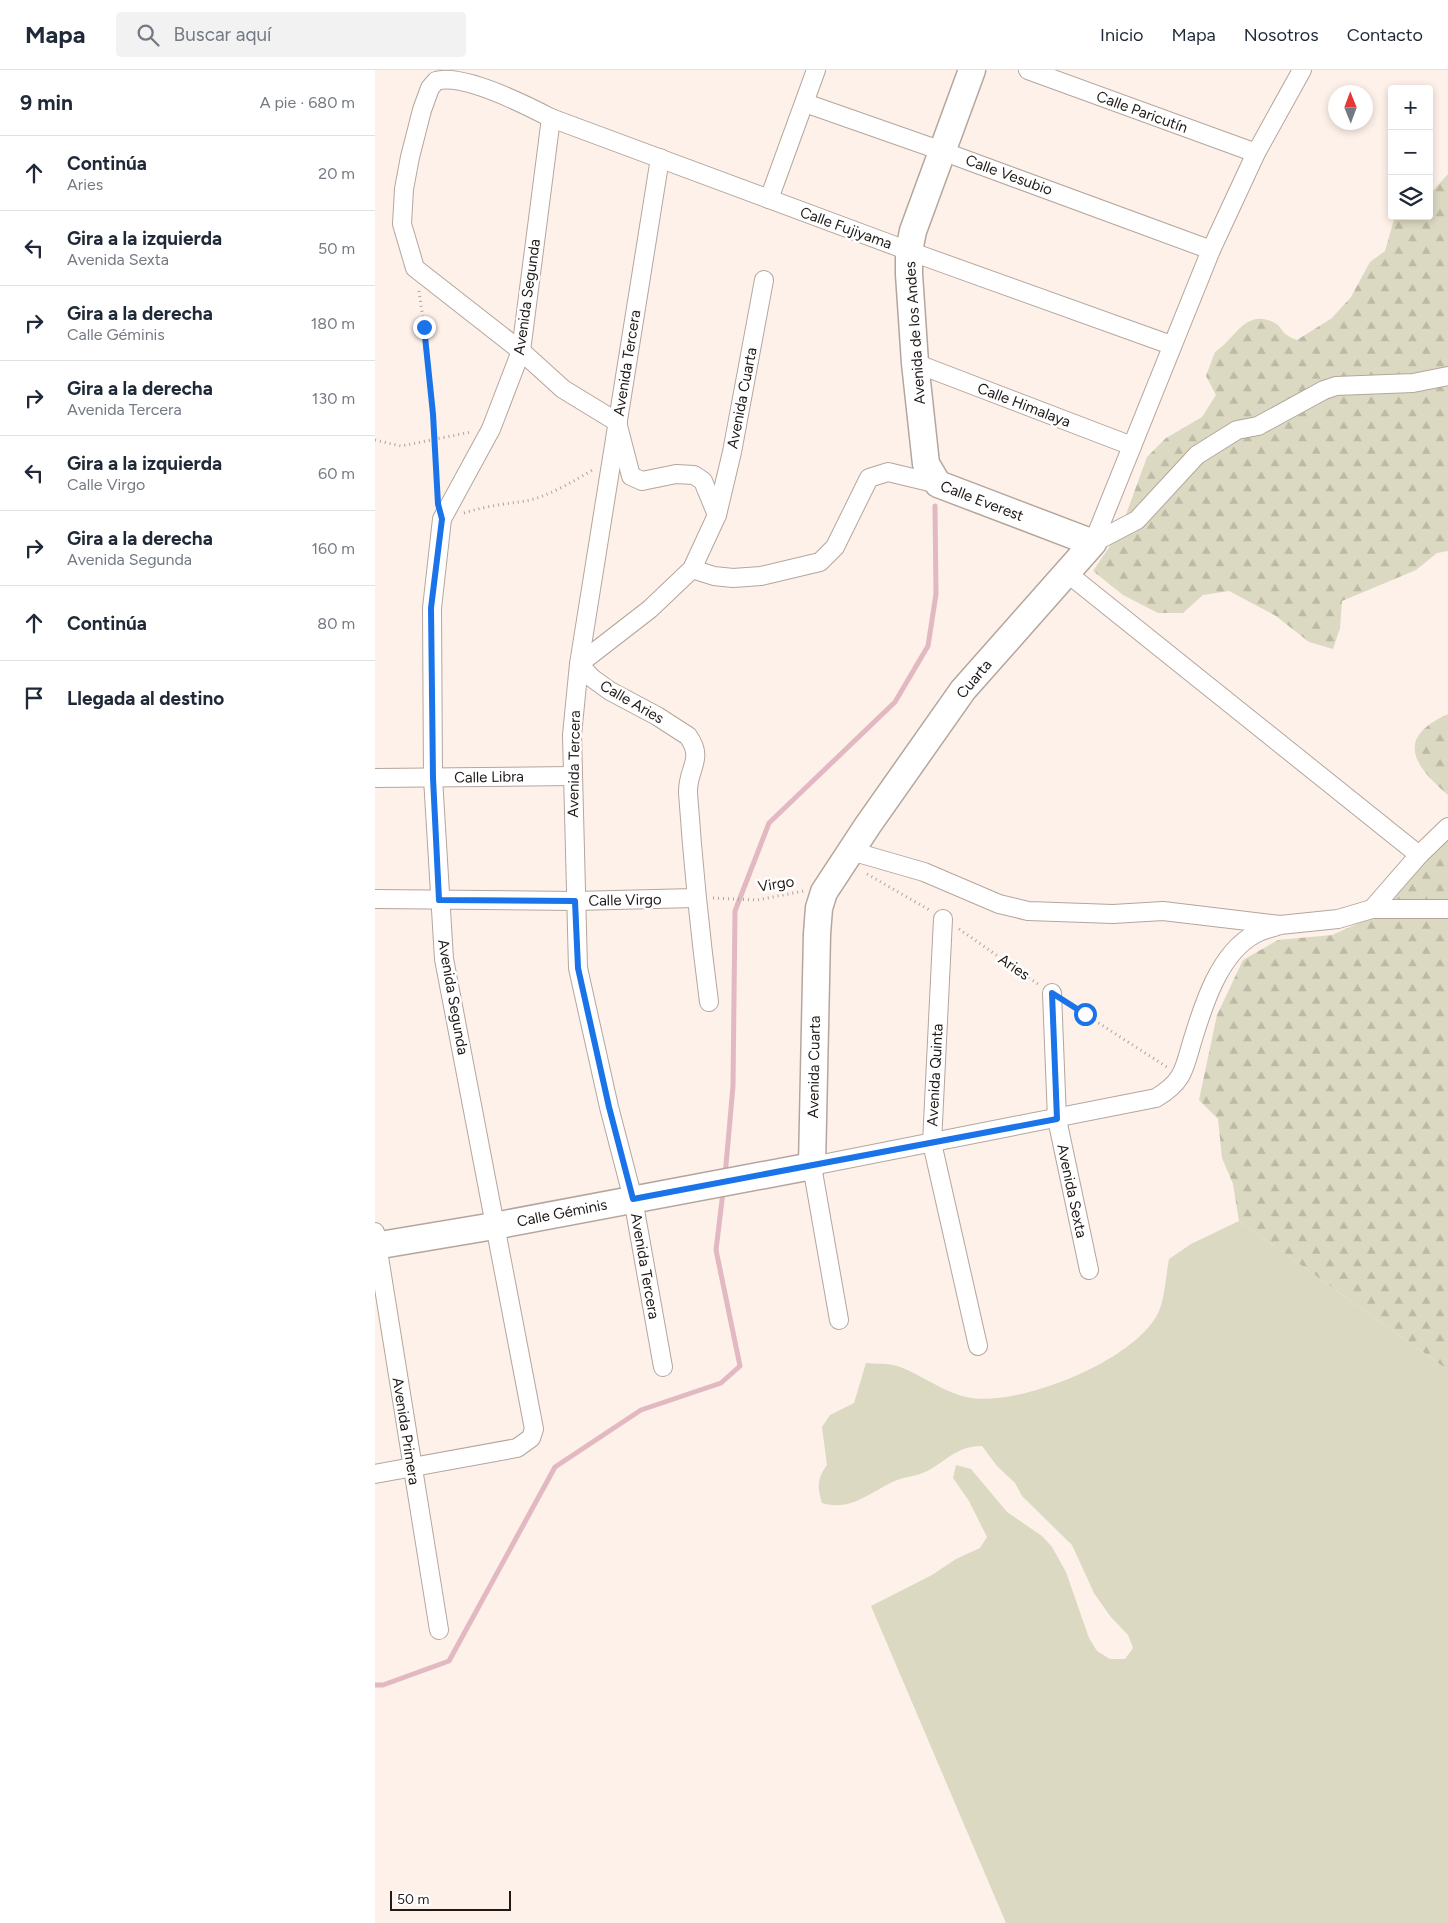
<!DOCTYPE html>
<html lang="es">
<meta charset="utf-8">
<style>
:root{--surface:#fff;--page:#f2f2f3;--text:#1f2937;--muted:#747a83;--line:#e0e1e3}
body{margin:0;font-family:Figtree,sans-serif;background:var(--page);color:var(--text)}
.controls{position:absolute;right:15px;top:15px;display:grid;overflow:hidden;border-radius:5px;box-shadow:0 2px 8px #0003}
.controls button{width:45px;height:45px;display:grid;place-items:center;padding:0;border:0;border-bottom:1px solid var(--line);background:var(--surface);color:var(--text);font:25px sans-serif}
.compass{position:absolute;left:953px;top:15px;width:45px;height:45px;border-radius:50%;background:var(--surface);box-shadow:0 2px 8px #0003;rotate:359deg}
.scale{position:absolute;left:15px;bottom:12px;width:121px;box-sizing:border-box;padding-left:5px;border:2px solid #1f1a17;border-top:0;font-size:14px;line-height:18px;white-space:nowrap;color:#1f1a17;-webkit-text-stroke:4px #fff;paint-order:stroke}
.stop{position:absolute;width:15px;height:15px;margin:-11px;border:4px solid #1a73e8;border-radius:50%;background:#fff}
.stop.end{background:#1a73e8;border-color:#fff;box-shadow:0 1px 5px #0008}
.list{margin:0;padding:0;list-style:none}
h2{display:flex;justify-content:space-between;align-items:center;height:65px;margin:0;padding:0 20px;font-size:21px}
h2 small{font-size:16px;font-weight:400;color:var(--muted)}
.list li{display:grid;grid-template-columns:32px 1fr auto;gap:15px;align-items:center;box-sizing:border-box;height:75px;padding:0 20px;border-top:1px solid var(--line)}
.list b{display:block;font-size:19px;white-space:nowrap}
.list p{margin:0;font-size:16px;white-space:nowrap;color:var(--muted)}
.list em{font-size:16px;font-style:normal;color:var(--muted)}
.icon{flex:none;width:28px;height:28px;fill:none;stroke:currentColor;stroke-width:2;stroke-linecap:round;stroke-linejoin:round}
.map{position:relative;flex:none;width:1073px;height:1853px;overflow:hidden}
header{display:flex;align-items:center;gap:30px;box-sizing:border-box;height:70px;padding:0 25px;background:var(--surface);border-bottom:1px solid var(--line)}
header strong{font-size:24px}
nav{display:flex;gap:28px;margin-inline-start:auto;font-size:18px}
.search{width:350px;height:45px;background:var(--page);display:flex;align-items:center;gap:12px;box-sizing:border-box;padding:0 18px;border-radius:5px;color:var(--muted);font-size:19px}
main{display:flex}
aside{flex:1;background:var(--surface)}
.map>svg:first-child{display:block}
.grass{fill:#dbd9c1}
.forest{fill:url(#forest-firs)}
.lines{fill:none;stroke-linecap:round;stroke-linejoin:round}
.stream{stroke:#e2b8c2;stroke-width:5}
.street-casing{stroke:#b4a69d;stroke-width:20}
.secondary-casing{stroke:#b4a69d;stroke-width:29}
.path{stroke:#ada49d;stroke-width:3;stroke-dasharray:1 4;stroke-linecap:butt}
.street{stroke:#fff;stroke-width:18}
.secondary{stroke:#fff;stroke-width:26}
.route{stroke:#1a73e8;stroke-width:6}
.labels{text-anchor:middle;stroke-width:5;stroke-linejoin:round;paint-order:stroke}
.street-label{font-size:15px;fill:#1f1a17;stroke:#fff}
</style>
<header>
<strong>Mapa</strong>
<div class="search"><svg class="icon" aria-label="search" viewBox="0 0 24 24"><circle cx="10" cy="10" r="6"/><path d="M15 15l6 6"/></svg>Buscar aquí</div>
<nav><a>Inicio</a><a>Mapa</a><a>Nosotros</a><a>Contacto</a></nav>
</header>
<main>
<aside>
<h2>9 min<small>A pie · 680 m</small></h2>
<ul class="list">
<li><svg class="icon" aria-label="ahead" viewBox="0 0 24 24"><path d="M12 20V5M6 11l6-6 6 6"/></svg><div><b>Continúa</b><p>Aries</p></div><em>20 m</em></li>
<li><svg class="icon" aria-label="left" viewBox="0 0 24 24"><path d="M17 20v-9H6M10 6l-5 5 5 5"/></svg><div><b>Gira a la izquierda</b><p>Avenida Sexta</p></div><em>50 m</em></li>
<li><svg class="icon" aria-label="right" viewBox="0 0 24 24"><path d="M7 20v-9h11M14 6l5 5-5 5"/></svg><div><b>Gira a la derecha</b><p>Calle Géminis</p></div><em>180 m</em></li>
<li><svg class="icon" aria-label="right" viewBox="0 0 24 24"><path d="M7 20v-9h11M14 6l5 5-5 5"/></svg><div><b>Gira a la derecha</b><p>Avenida Tercera</p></div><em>130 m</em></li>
<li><svg class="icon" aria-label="left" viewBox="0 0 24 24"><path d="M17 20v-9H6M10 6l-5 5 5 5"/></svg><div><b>Gira a la izquierda</b><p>Calle Virgo</p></div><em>60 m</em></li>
<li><svg class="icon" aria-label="right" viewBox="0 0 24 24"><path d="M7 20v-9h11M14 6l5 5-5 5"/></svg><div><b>Gira a la derecha</b><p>Avenida Segunda</p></div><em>160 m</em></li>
<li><svg class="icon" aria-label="ahead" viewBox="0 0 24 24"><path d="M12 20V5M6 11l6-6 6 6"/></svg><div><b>Continúa</b></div><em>80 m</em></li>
<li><svg class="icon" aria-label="arrive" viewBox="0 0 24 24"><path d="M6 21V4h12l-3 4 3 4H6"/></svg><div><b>Llegada al destino</b></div></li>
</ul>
</aside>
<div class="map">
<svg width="1073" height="1853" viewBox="0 0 1073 1853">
<defs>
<pattern id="forest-firs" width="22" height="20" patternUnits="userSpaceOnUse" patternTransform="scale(1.25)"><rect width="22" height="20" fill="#dbd9c1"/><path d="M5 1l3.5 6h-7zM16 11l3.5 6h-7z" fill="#bcbaa5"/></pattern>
</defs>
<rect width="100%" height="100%" fill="#fdf1e9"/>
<path class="grass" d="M864 1151 1073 1300V1853H631L496 1536 557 1505 581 1489 605 1478 612 1467 594 1431 578 1408 581 1395 596 1399 632 1442 667 1466 677 1477 691 1502 714 1568 722 1581 735 1589H750L758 1578 753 1565 735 1546 719 1523 697 1475 647 1426 640 1413 622 1396 607 1376C579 1376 571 1393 548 1403 540 1406 531 1407 522 1410 496 1421 477 1442 447 1433 442 1417 442 1409 452 1395L447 1357 455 1345 479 1333 491 1293C500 1294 510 1293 518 1295 540 1300 565 1321 591 1327 641 1339 763 1290 784 1241 790 1226 791 1205 794 1189L816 1174Z"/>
<g class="forest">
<path d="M1073 104V481L1062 483 1041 500 967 531 965 558 958 579 934 572 901 546 854 521 828 525 808 543H783L748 525 718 501 745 461 772 387 791 368 827 347 841 325 831 306 840 282C860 270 869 239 898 252 909 257 904 264 922 270L957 248 976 227 995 192 1010 181 1020 146H1054V125Z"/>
<path d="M1073 644V725C1038 695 1020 668 1073 644Z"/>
<polygon points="1073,770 1073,1300 864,1151 858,1114 847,1088 843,1049 824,1030 842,945 868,890 903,870 957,865 995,848 1023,845 1018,822"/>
</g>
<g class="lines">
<g class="stream">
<polyline points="350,1106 358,1016 360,841 394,753 520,632 553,576 561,524 560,436"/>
<polyline points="0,1615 8,1615 74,1591 180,1397 266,1340 346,1313 365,1296 341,1180 348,1122"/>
</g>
<defs>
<g id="street">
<polyline points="653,0 881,83"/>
<polyline points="430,33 567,81 836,180"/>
<polyline points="285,88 204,594 197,665 203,898 234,1037 258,1129 288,1297"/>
<polyline points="394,129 441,0"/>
<polyline points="540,293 757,376"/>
<path d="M342 445 328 411 319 405 301 404 267 411 256 406 242 352 188 319 146 281 40 198 27 154 29 119 35 87 47 40 55 18 61 11C88 3 151 35 176 48L534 181 796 275"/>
<polyline points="718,473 836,180 881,83 927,0"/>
<polyline points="718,473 762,450 822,385 862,360 883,356 949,320 961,316 1038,313 1073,306"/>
<polyline points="317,499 339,506 358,508 386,506 445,492 460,477 494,408 513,402 563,414"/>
<polyline points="692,503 1044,785"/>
<polyline points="0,708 197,706"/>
<polyline points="476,781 549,802 624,834 653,841 738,844 788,841 905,855 963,849 997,839 1073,839"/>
<polyline points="0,829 200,831 320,828"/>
<polyline points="997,839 1044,785 1073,757"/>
<polyline points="568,849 557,1073 603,1276"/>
<polyline points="677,923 682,1049 714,1200"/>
<path d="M334 932C325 863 318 794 313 723 312 698 330 690 313 666L282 646 235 621 217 608 204 594 275 539 317 499 342 445 357 382 389 210"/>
<polyline points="0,1162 64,1560"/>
<path d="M464 1250 437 1096 781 1028C808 1012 809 1000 817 972 828 936 844 883 880 864 887 860 897 858 905 855"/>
<polyline points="0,1404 142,1378 156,1368 159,1359 69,889 58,708 57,538 67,449 116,359 146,281 176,48"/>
</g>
<polyline id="secondary" points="0,1176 119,1156 437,1096 442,864 444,838 449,822 493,755 588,620 718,473 563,414 551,394 540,293 534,204 534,181 538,161 597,0"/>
</defs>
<use href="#street" class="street-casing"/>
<use href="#secondary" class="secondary-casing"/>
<g class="path">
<polyline points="44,221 52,276 62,421"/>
<polyline points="0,370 26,376 96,362"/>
<path d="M89 443C110 436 130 434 151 431 172 427 201 410 219 399"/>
<polyline points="492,804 556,841"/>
<polyline points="338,828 382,830 429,821"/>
<polyline points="584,859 663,914"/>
<polyline points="694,934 792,997"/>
</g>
<use href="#street" class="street"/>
<use href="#secondary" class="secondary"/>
</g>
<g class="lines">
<polyline class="route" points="49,257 58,344 63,434 67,449 56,538 58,708 64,830 200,831 203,898 234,1037 258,1129 682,1049 677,923 710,944"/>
</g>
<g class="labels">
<g class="street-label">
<text transform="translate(767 42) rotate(20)" y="5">Calle Paricutín</text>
<text transform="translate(634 105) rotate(20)" y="5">Calle Vesubio</text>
<text transform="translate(471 158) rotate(20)" y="5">Calle Fujiyama</text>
<text transform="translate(152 227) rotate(-82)" y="5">Avenida Segunda</text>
<text transform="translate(540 263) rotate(-94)" y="5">Avenida de los Andes</text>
<text transform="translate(252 293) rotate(-81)" y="5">Avenida Tercera</text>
<text transform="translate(367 328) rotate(-79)" y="5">Avenida Cuarta</text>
<text transform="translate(649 335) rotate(21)" y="5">Calle Himalaya</text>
<text transform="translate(607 431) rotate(21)" y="5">Calle Everest</text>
<text transform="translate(599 609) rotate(-50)" y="5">Cuarta</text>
<text transform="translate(257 632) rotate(30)" y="5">Calle Aries</text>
<text transform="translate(199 694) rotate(-89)" y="5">Avenida Tercera</text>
<text transform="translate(114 707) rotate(-1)" y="5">Calle Libra</text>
<text transform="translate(401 814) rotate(-9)" y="5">Virgo</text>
<text transform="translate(250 830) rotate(-1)" y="5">Calle Virgo</text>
<text transform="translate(639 897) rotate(34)" y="5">Aries</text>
<text transform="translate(78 927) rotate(80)" y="5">Avenida Segunda</text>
<text transform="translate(439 997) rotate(-89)" y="5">Avenida Cuarta</text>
<text transform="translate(560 1005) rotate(-87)" y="5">Avenida Quinta</text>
<text transform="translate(697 1121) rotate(78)" y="5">Avenida Sexta</text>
<text transform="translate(187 1143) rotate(-11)" y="5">Calle Géminis</text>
<text transform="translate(270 1196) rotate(80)" y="5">Avenida Tercera</text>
<text transform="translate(31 1361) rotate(81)" y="5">Avenida Primera</text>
</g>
</g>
</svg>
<div class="controls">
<button>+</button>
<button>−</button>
<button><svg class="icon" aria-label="layers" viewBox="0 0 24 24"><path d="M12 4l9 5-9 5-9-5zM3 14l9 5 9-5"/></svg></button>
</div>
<svg class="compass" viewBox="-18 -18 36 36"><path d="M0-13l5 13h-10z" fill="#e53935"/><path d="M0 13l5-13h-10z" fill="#747a83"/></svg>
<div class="scale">50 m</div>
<div class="stop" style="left:710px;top:944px"></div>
<div class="stop end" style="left:49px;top:257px"></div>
</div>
</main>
